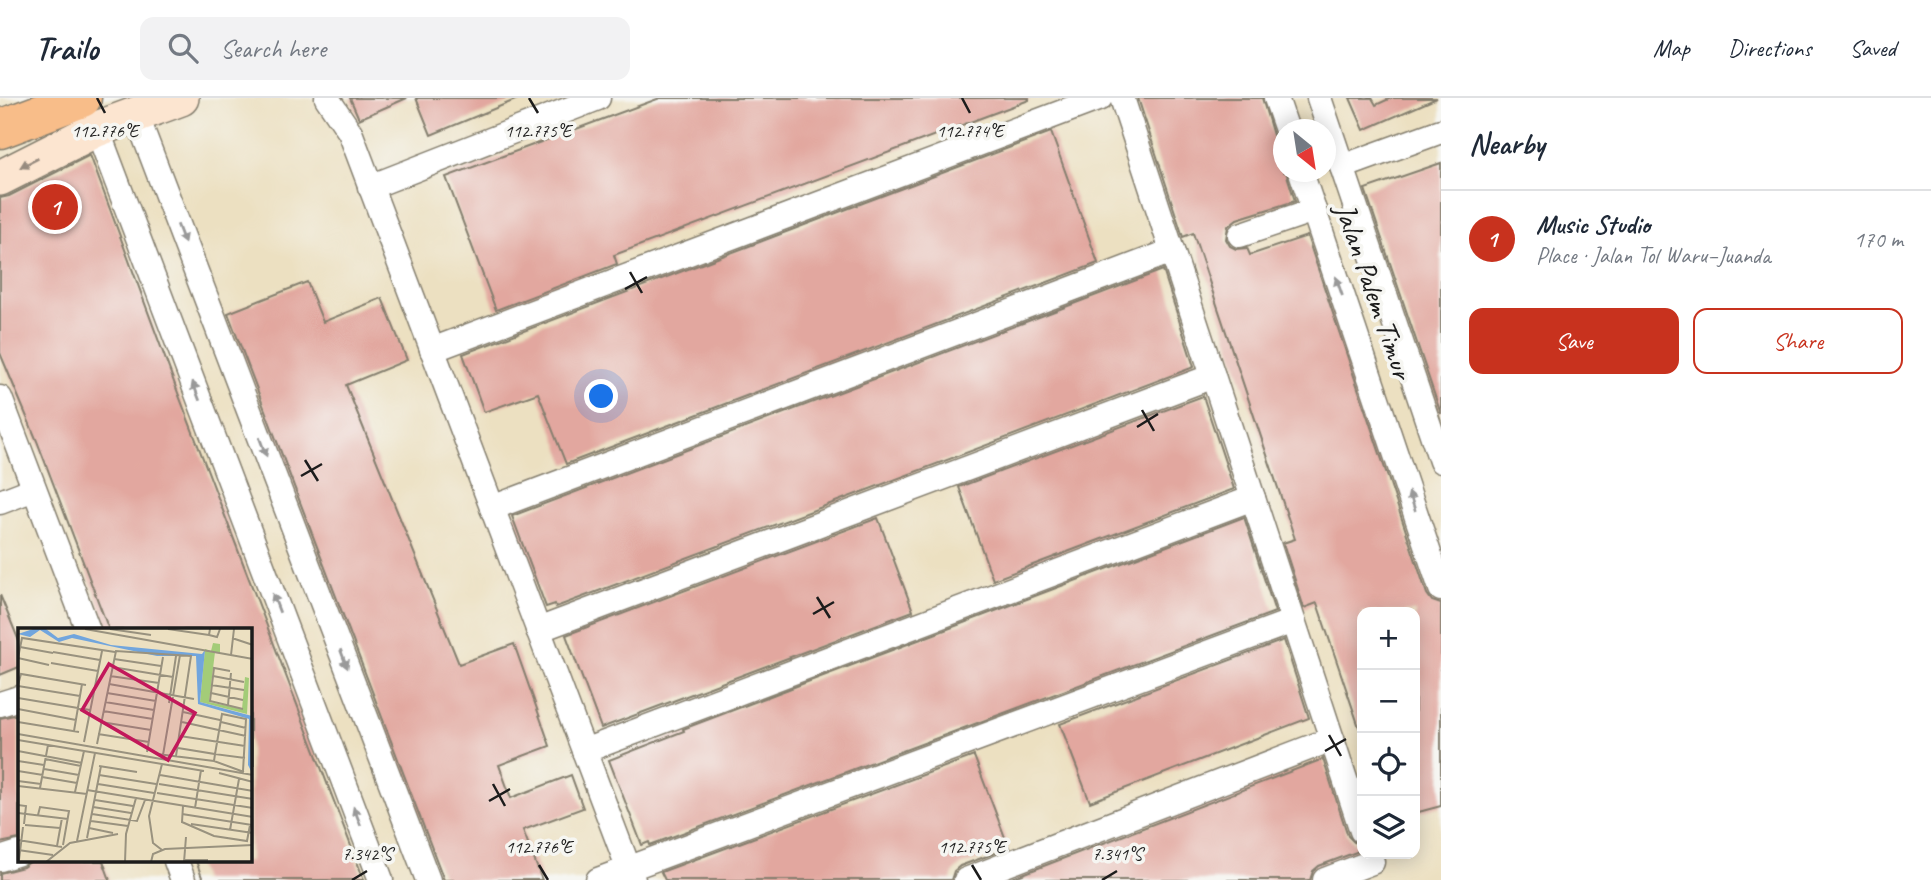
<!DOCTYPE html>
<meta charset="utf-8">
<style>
:root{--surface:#fff;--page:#f2f2f3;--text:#1f2937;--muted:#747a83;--line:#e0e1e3;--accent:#c8321e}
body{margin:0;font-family:Caveat,sans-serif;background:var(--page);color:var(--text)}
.controls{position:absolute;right:21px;bottom:21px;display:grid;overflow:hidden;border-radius:14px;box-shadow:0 4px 18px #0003}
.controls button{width:63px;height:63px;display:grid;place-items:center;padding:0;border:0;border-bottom:2px solid var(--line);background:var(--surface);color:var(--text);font:35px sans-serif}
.compass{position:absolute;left:1273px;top:21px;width:63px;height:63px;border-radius:50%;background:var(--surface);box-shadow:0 4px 18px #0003;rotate:150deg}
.you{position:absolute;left:602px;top:299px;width:24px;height:24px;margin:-18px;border:5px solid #fff;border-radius:50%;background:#1a73e8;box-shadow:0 0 0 10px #1a73e833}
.badge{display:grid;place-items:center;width:46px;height:46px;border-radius:50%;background:var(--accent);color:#fff;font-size:23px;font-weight:700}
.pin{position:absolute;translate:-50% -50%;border:4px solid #fff;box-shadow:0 2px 7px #0006}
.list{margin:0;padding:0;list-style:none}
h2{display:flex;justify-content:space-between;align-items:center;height:91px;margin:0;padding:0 28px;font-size:30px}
h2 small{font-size:23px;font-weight:400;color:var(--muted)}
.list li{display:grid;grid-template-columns:46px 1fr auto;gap:21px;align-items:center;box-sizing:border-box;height:98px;padding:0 28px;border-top:2px solid var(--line)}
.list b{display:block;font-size:26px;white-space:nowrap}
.list p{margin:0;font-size:23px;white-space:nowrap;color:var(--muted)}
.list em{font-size:23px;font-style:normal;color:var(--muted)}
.actions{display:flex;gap:14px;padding:21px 28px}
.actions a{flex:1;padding:16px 0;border:2px solid var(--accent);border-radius:14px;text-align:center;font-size:24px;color:var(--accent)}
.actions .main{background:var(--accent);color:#fff}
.icon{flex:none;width:38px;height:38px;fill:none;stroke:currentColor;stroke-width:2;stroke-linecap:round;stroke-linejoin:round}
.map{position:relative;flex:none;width:1441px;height:782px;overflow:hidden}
header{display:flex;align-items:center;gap:42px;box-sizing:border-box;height:98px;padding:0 35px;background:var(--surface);border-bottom:2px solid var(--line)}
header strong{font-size:33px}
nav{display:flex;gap:38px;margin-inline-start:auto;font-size:24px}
.search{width:490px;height:63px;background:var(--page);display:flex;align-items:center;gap:18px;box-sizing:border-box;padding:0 24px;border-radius:14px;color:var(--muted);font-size:26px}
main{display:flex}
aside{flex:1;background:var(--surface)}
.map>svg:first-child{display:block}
.building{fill:#e2a79f}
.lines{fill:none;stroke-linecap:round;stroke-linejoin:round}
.minor-casing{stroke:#847e6e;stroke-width:27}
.secondary-casing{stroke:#847e6e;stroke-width:38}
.motorway-casing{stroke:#847e6e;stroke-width:41}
.minor{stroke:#fff;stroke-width:24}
.secondary{stroke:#fce5d0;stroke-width:35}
.motorway{stroke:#f8bd89;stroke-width:38}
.oneway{fill:#978b7f}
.oneway2{fill:#999}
.ticks{fill:none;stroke:#1c1c1c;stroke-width:2.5}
.labels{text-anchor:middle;stroke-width:7;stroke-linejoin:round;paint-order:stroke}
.street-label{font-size:30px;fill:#1c1c1c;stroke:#f6f6f2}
.inset-road{fill:none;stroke:#99927f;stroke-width:2}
.view{fill:#c2185b;fill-opacity:0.15;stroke:#c2185b;stroke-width:3.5}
.inset-edge{fill:none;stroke:#1c1c1c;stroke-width:3.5}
.ticks-label{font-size:18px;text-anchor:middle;fill:#1c1c1c;stroke:#f6f6f2;stroke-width:7;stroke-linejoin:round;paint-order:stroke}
</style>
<header>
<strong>Trailo</strong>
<div class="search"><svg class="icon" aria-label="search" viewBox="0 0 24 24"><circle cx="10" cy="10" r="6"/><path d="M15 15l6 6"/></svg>Search here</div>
<nav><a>Map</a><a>Directions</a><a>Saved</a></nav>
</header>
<main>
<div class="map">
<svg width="1441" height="782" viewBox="0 0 1441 782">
<rect width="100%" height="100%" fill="#f6f6f2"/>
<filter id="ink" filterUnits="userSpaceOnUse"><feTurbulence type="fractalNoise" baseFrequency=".0143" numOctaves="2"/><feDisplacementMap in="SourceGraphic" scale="14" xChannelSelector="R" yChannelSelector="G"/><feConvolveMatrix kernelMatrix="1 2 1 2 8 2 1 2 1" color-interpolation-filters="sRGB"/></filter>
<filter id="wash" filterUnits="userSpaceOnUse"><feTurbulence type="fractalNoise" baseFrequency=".00686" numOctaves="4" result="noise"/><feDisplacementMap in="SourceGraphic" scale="28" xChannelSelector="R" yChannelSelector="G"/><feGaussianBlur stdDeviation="1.57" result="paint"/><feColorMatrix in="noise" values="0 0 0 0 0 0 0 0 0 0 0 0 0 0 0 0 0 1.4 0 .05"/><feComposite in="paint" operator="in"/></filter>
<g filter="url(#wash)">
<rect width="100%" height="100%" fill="#ece0c1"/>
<g id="blocks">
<g class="building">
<polygon points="350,0 407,0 359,21"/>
<polygon points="416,0 520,0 431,37"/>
<polygon points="660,0 1029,0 1029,2 614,157 617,166 496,212 446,79"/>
<polygon points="1138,0 1262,0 1273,37 1282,52 1284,74 1286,74 1295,103 1237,121 1228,128 1226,141 1230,148 1236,151 1247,150 1250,157 1307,138 1427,496 1432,503 1441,506 1441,708 1415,715 1415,514 1362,514 1362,629 1359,629 1317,505 1304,510 1283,445 1295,441 1193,135 1183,139"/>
<polygon points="1350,0 1372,0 1376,7 1391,0 1437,0 1364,32"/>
<polygon points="1051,34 1098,165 566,366 538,295 484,314 463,256"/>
<polygon points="90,57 178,295 364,782 203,782 196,763 250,763 250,532 109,532 37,343 0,255 0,100 9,98"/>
<polygon points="1441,65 1441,316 1365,91"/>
<polygon points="1163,172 1194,269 556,509 555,506 546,509 512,418"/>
<polygon points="307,184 323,224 382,200 407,262 346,287 459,566 514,546 550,648 499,667 511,700 571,677 583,710 523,732 542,782 444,782 228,215"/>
<polygon points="1203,298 1234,391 993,482 959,389"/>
<polygon points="1244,419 1275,514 650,747 649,744 642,747 609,662 684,633 683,631"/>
<polygon points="878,420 913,513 601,630 566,537"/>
<polygon points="0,497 19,543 19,569 0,577"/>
<polygon points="1284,542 1309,620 1090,704 1060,626"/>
<polygon points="19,616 19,741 0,745 0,620"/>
<polygon points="974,658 1009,750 960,768 954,773 951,782 665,782 661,774"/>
<polygon points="1323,661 1348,738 1357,747 1359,753 1319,768 1313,773 1310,782 1007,782"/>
<polygon points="31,763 103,763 110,782 0,782 0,775 23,769"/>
</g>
</g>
</g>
<g filter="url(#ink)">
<use href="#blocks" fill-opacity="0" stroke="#847e6e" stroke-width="2"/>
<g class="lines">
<defs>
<g id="minor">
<polyline points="327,0 350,34 633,782"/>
<polyline points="1122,0 1362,733"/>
<polyline points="1276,0 1287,32"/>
<polyline points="1319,0 1441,363"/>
<polyline points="136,16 428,782"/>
<polyline points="97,31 381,782"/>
<polyline points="1342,69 1441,33"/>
<polyline points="1301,74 1441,491"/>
<polyline points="370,89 598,0"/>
<polyline points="1240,137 1314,112"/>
<polyline points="432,252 1100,0"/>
<polyline points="0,300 88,532"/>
<polyline points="0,404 34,391"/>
<polyline points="492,410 1172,153"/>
<polyline points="538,532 1213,278"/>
<polyline points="0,606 19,600"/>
<polyline points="584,653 1253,400"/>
<polyline points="0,761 19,755"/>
<polyline points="176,763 183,782"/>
<polyline points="598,782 1293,523"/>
<polyline points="966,782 1332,641"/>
<polyline points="1325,782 1372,764"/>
</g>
<polyline id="secondary" points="0,80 97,31 181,0"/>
<polyline id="motorway" points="0,31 82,0"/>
</defs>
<use href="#minor" class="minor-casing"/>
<use href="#secondary" class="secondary-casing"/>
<use href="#motorway" class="motorway-casing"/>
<use href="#minor" class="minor"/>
<use href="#secondary" class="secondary"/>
<use href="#motorway" class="motorway"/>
</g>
<defs><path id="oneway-solid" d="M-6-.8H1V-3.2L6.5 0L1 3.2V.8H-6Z" transform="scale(1.75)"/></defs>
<use class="oneway" href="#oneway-solid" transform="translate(29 65) rotate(153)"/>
<g class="oneway2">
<use href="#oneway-solid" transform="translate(181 136) rotate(69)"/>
<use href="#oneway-solid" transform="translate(1339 188) rotate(-109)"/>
<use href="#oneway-solid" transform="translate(196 293) rotate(-111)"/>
<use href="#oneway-solid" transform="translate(263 349) rotate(69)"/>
<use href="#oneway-solid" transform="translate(1412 403) rotate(-108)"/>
<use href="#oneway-solid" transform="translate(276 505) rotate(-111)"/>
<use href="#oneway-solid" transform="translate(344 561) rotate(69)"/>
<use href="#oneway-solid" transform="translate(357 718) rotate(-111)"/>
</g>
</g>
<path class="ticks" d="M97 0 105 15M529 0 538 15M962 0 970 15M630 174 642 195M625 191 647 179M1142 312 1154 333M1137 329 1158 316M305 362 318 383M301 378 322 366M817 499 830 520M813 516 834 504M1329 637 1341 658M1325 653 1346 641M493 686 505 708M489 703 510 691M539 767 548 782M972 767 981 782M352 782 367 773M1102 782 1117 773"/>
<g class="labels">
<g class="street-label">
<text transform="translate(1374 193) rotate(71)" y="10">Jalan Palem Timur</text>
</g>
</g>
<g transform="translate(18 530)">
<rect width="234" height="234" fill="#ece0c1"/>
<path d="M195 15 202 16V25L197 24 191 74 224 81 227 49 231 50 229 86 182 74 187 21 193 23Z" fill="#a3cc78"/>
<path d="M15 1H28L40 10 56 6 93 17 184 26 187 22 182 74 234 88V145L230 137 231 91 180 76 178 28H139L54 10 41 14 22 2 12 9 0 6Z" fill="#71a5dd"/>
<path class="inset-road" d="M67 1 235 31M92 1 133 7M150 1 191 7M192 1 191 7 199 9 202 1M214 10 235 17M2 19 35 25M35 24 82 32M213 27 216 1M0 30 4 10 97 24M0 30 31 37M96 31 143 38M33 35 80 43M94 39 155 49M212 43 196 40 192 73 225 81M92 48 141 55M195 48 226 54M91 56 176 71M0 57 3 46 68 57M193 57 226 62M0 58 62 68M89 65 138 73M193 65 225 72M0 70 72 82M87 74 136 82M151 75 158 28M210 77 213 45M0 81 58 92M85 83 135 91M165 84 202 92M0 94 61 104M83 94 133 102M164 94 228 108M203 94 228 100M56 103 64 56M0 106 235 147M80 106 131 114M162 108 227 118M235 108V139M0 112 186 143M66 114 84 23M79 116 98 23 173 28 158 128M160 120 197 126 204 86 228 91 225 143M0 123 64 135M129 124 145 29M139 126 196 133 226 144M145 127 162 27M27 131 63 138M0 133 26 137M196 133 197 126 227 130M81 138 119 144M26 141 61 147M0 143 25 147M201 145 235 154M81 147 138 156M142 147 235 163M24 149 59 155M0 153 23 156M80 156 136 165M141 156 235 171M0 158 69 166M22 160 30 117M69 162 235 189M57 164 66 123M139 165 235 180M77 172 115 178M0 177 8 178 6 196M165 178 164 194 196 208 229 213 232 197M75 179 113 185M177 180 183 142M0 185 50 191M74 186 119 193 127 172M164 186 234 197M20 187 22 179 51 183 45 217M73 193 110 198M173 196 235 205M7 197 42 200M71 200 95 205M212 202 221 151M69 210 83 138M0 212 44 219M59 213 77 125M39 218 44 190M0 222 35 227M144 222 135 215 131 188 144 136M1 232 5 199M166 232H190M28 234 52 215 100 206M39 234H94M107 234 108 206 118 170M133 234 135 226 147 221 235 217M166 234 168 209"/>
<path class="view" d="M91 36 177 85 150 132 64 82Z"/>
<rect width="234" height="234" class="inset-edge"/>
</g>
<g class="ticks-label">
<text x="105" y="39">112.776°E</text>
<text x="538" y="39">112.775°E</text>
<text x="970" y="39">112.774°E</text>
<text x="539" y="755">112.776°E</text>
<text x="972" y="755">112.775°E</text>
<text x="367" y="762">7.342°S</text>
<text x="1117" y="762">7.341°S</text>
</g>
</svg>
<div class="controls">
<button>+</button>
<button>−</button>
<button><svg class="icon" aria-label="locate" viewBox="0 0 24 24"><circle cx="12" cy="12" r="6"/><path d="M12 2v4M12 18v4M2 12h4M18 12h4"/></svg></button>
<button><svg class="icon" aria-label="layers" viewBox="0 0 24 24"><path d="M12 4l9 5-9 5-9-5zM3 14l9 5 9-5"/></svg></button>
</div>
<svg class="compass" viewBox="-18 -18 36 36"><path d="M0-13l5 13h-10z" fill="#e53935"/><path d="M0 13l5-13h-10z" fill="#747a83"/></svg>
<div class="you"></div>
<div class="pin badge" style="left:55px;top:109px">1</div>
</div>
<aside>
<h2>Nearby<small></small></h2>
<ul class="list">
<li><span class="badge">1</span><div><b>Music Studio</b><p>Place · Jalan Tol Waru–Juanda</p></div><em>170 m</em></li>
</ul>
<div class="actions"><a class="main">Save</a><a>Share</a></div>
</aside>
</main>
